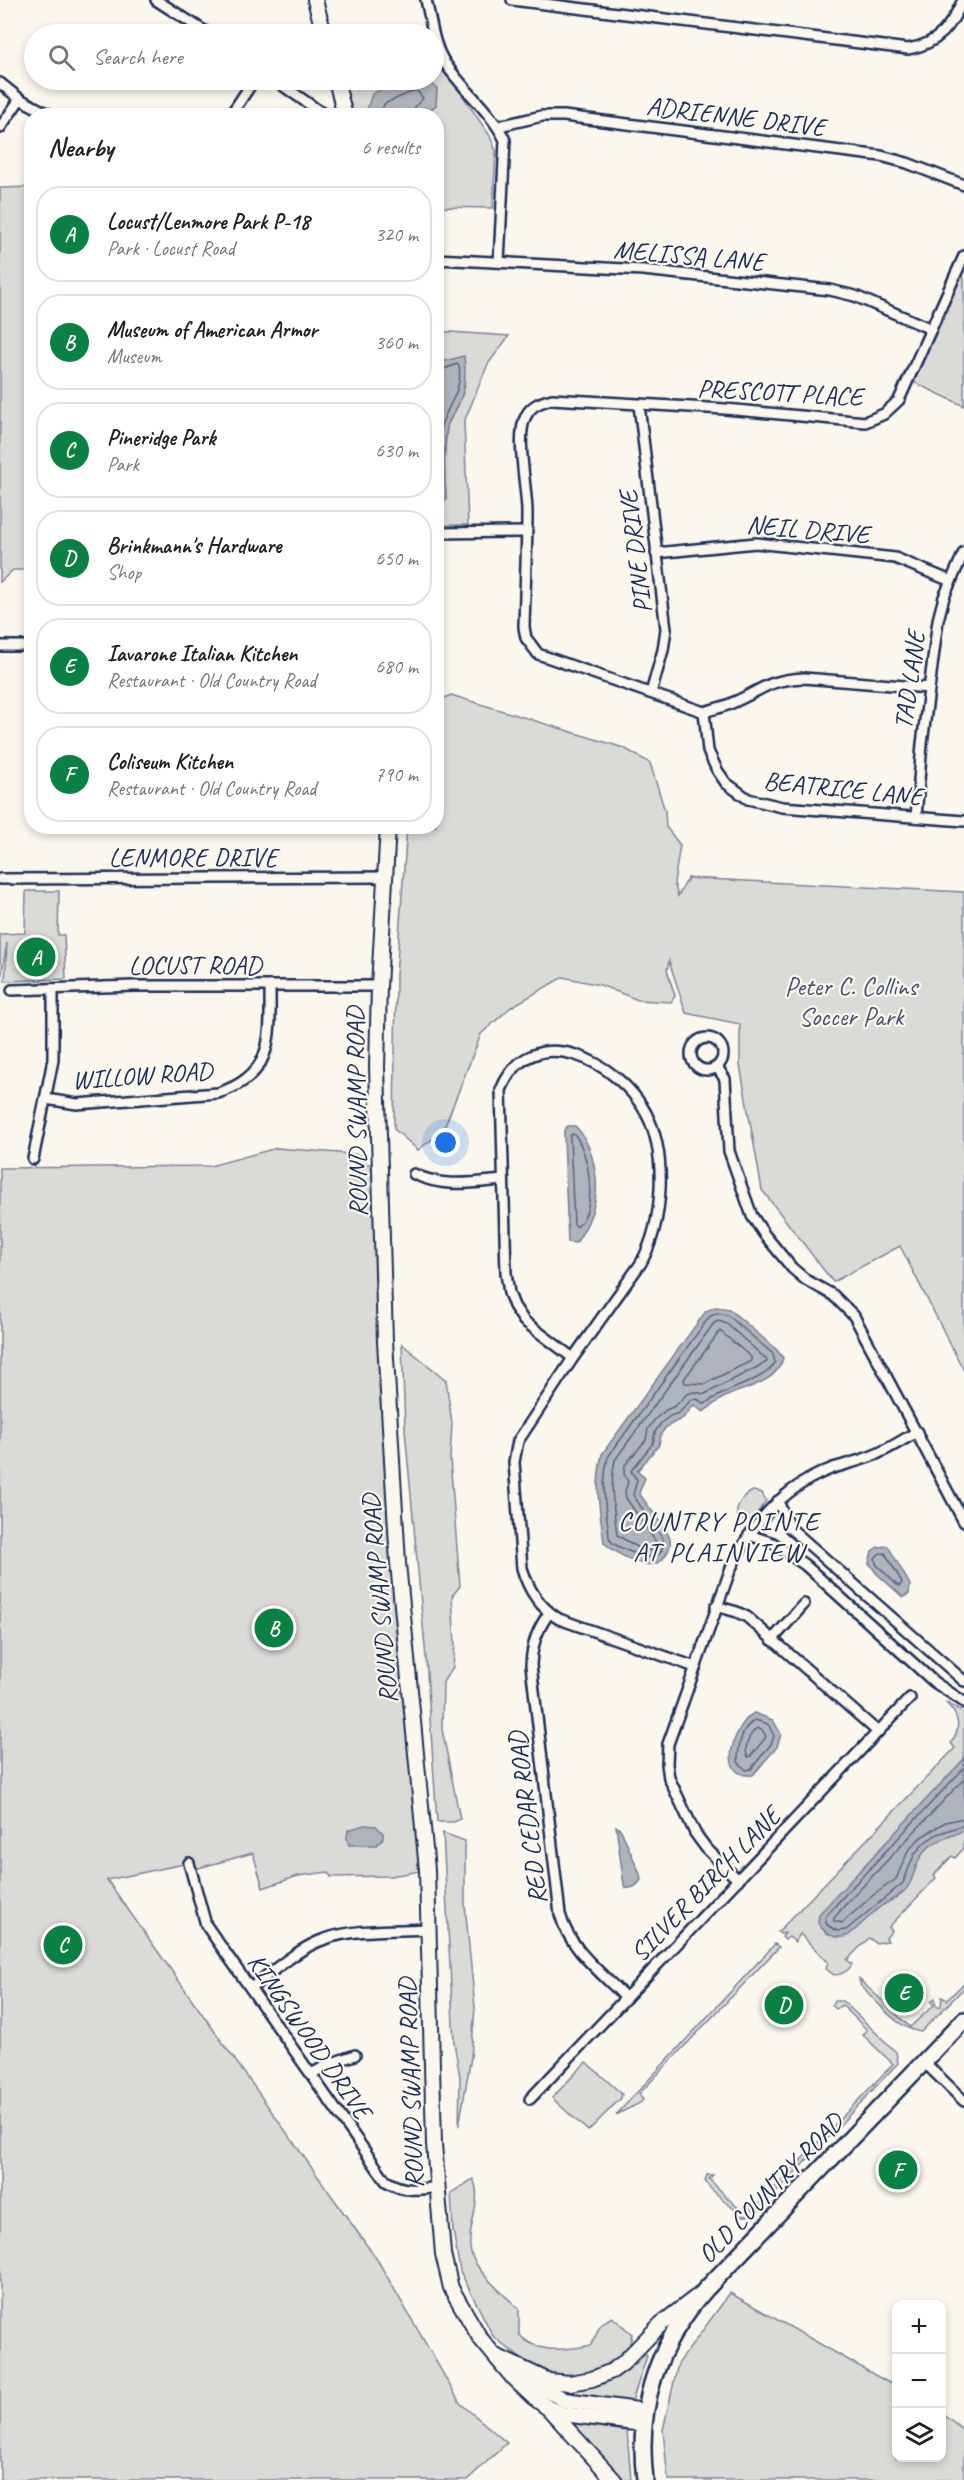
<!DOCTYPE html>
<meta charset="utf-8">
<style>
:root{--surface:#fff;--page:#f6f6f6;--text:#202124;--muted:#757577;--line:#e0e0e0;--accent:#0b8043}
body{margin:0;font-family:Caveat,sans-serif;background:var(--page);color:var(--text)}
.controls{position:absolute;right:18px;bottom:18px;display:grid;overflow:hidden;border-radius:12px;box-shadow:0 3px 9px #0003}
.controls button{width:54px;height:54px;display:grid;place-items:center;padding:0;border:0;border-bottom:2px solid var(--line);background:var(--surface);color:var(--text);font:30px sans-serif}
.you{position:absolute;left:446px;top:1143px;width:21px;height:21px;margin:-15px;border:4px solid #fff;border-radius:50%;background:#1a73e8;box-shadow:0 0 0 9px #1a73e833}
.badge{display:grid;place-items:center;width:39px;height:39px;border-radius:50%;background:var(--accent);color:#fff;font-size:20px;font-weight:700}
.pin{position:absolute;translate:-50% -50%;border:3px solid #fff;box-shadow:0 2px 6px #0006}
.list{margin:0;padding:0;list-style:none}
h2{display:flex;justify-content:space-between;align-items:center;height:78px;margin:0;padding:0 24px;font-size:26px}
h2 small{font-size:20px;font-weight:400;color:var(--muted)}
.list li{display:grid;grid-template-columns:39px 1fr auto;gap:18px;align-items:center;box-sizing:border-box;height:96px;margin:0 12px 12px;padding:0 12px;border:2px solid var(--line);border-radius:24px}
.list b{display:block;font-size:22px;white-space:nowrap}
.list p{margin:0;font-size:20px;white-space:nowrap;color:var(--muted)}
.list em{font-size:20px;font-style:normal;color:var(--muted)}
.icon{flex:none;width:33px;height:33px;fill:none;stroke:currentColor;stroke-width:2;stroke-linecap:round;stroke-linejoin:round}
.map{position:relative;flex:none;width:964px;height:2480px;overflow:hidden}
.search{position:absolute;background:var(--surface);box-shadow:0 3px 9px #0003;left:24px;top:24px;width:420px;height:66px;display:flex;align-items:center;gap:15px;box-sizing:border-box;padding:0 21px;border-radius:33px;color:var(--muted);font-size:22px}
.panel{position:absolute;background:var(--surface);box-shadow:0 3px 9px #0003;left:24px;top:108px;width:420px;height:726px;border-radius:24px}
.map>svg:first-child{display:block}
.green{fill:#dadad7;stroke:#7a849a;stroke-width:1.5}
.water{fill:#afb3bb;stroke:#747e96;stroke-width:1.5}
.lines{fill:none;stroke-linecap:round;stroke-linejoin:round}
.shore{stroke:#566483;stroke-width:1.5}
.minor-casing{stroke:#1b2f5e;stroke-width:14}
.secondary-casing{stroke:#1b2f5e;stroke-width:18}
.primary-casing{stroke:#1b2f5e;stroke-width:20}
.minor{stroke:#fbf7ec;stroke-width:9}
.secondary{stroke:#fbf7ec;stroke-width:14}
.primary{stroke:#fbf7ec;stroke-width:15}
.labels{text-anchor:middle;stroke-width:4.5;stroke-linejoin:round;paint-order:stroke}
.street-label{font-size:26px;fill:#1b2f5e;stroke:#fbf7ec}
.park-label{font-size:26px;fill:#415176;stroke:#fbf7ec}
.neighbourhood-label{font-size:27px;letter-spacing:1.5px;fill:#1b2f5e;stroke:#fbf7ec}
</style>
<div class="map">
<svg width="964" height="2480" viewBox="0 0 964 2480">
<rect width="100%" height="100%" fill="#fbf7ec"/>
<filter id="ink" filterUnits="userSpaceOnUse"><feTurbulence type="fractalNoise" baseFrequency=".0167" numOctaves="2"/><feDisplacementMap in="SourceGraphic" scale="12" xChannelSelector="R" yChannelSelector="G"/><feConvolveMatrix kernelMatrix="1 2 1 2 8 2 1 2 1" color-interpolation-filters="sRGB"/></filter>
<g filter="url(#ink)">
<g class="green">
<polygon points="434,52 436,53 442,65 490,136 496,151 493,208 437,207 436,116 424,115 436,105 437,89 424,80 434,80"/>
<polygon points="340,80 415,80 391,85 367,110 368,116 350,115"/>
<polygon points="31,187 31,570 13,570 0,582 0,188"/>
<polygon points="956,274 964,278 964,406 909,380"/>
<polygon points="436,331 509,336 488,364 464,422 468,525 437,525 437,508 446,499 444,462 447,425 458,406 465,386 445,361 437,367"/>
<polygon points="451,695 624,748 650,763 665,811 666,827 680,845 674,883 678,896 688,878 964,892 964,1371 900,1246 833,1282 762,1190 740,1065 740,1024 686,1013 669,961 667,970 675,996 671,1002 638,1000 600,985 563,977 511,1007 481,1034 443,1131 418,1150 394,1129 396,976 407,827 436,826 437,701"/>
<polygon points="26,891 59,891 58,935 64,935 66,979 5,981 7,943 0,984 0,934 25,933"/>
<polygon points="277,1148 363,1155 366,1164 377,1164 396,1594 427,1870 391,1876 331,1877 328,1872 298,1876 263,1888 253,1853 191,1870 189,1863 107,1880 378,2261 460,2403 507,2443 467,2480 0,2480 0,1168 210,1166"/>
<polygon points="402,1344 446,1380 452,1424 450,1459 460,1586 452,1596 455,1645 453,1667 443,1682 442,1729 460,1819 454,1822 437,1822 426,1658 405,1430"/>
<path d="M753 1491 762 1493 766 1501 752 1520 744 1522 738 1518C734 1506 743 1496 753 1491Z"/>
<path d="M945 1702 960 1710 962 1707 964 1708V1848L955 1858 952 1856 934 1875 936 1878 889 1927 892 1931 886 1938 888 1941 876 1943 869 1938 847 1960 852 1964C849 1971 841 1975 834 1975L826 1969 828 1962 800 1934 795 1942 789 1937 785 1940 782 1937 785 1933 780 1934 778 1932 955 1748 951 1743C962 1727 959 1715 945 1702Z"/>
<polygon points="443,1833 465,1841 465,1905 475,2008 471,2057 459,2126 460,2077 454,2042"/>
<polygon points="775,1944 779,1947 639,2094 643,2100 640,2103 616,2115"/>
<path d="M859 1979 910 2027 934 2005 931 2002 935 1998 936 2006H941L942 1997 947 2000 964 1983V1988L921 2032C897 2029 878 2002 861 1986Z"/>
<polygon points="834,2001 842,2001 846,2004 896,2052 898,2063 754,2216 742,2216 710,2188 705,2181 707,2175 713,2175 709,2179 741,2211 747,2206 753,2210 893,2064 863,2035 867,2030 842,2005 836,2009 832,2005"/>
<polygon points="586,2062 622,2094 621,2098 588,2131 552,2098"/>
<path d="M473 2179C484 2201 465 2230 471 2253 476 2272 505 2295 519 2309V2334C537 2355 567 2350 591 2345L601 2324 612 2317 632 2334 629 2348 606 2366 572 2379 541 2375 493 2336 460 2271 453 2230 451 2193Z"/>
<polygon points="730,2293 896,2387 896,2458 942,2458 942,2413 964,2430 964,2480 668,2480 663,2430 678,2364"/>
<path d="M646 2354 647 2356 631 2404 574 2397 562 2391C601 2389 618 2381 646 2354Z"/>
<polygon points="571,2423 627,2431 631,2480 623,2480"/>
</g>
<g class="water">
<polygon points="415,80 424,80 437,88 436,105 424,115 368,115 367,110 372,94 391,85"/>
<path d="M464 356C466 374 466 390 457 407 454 414 448 420 447 428 443 451 445 476 446 499L437 509V367L445 361Z"/>
<path d="M568 1126H575C591 1140 600 1180 595 1200 592 1217 585 1229 576 1243L568 1242 564 1137V1130Z"/>
<path d="M716 1307 729 1309 777 1350 783 1358C777 1383 746 1387 727 1396 718 1400 711 1407 703 1412L694 1405 683 1418 666 1427 661 1434 659 1445 637 1471 645 1478 639 1493C645 1503 668 1530 670 1539 671 1545 668 1552 665 1556 652 1577 616 1553 604 1543 600 1507 594 1491 602 1454L706 1311Z"/>
<polygon points="888,1546 910,1585 909,1594 903,1597 877,1574 869,1563 872,1551 878,1547"/>
<path d="M754 1713 773 1720 781 1734 777 1747 753 1775C716 1779 733 1725 754 1713Z"/>
<path d="M964 1759V1829C957 1836 939 1838 928 1848 916 1859 916 1872 909 1885 903 1896 890 1900 880 1907 869 1916 860 1926 849 1935 836 1941 825 1934 818 1923L819 1914Z"/>
<polygon points="364,1825 376,1826 383,1833 383,1838 377,1845 349,1845 347,1838 348,1830"/>
<path d="M616 1826 621 1830 640 1874 641 1880C637 1886 633 1889 625 1888L624 1885Z"/>
</g>
<g class="lines">
<g class="shore">
<polyline points="381,116 384,104 416,90 423,98 415,107 413,116"/>
<path d="M436 372 457 364 459 366C463 389 449 403 442 423 438 434 438 452 439 465 439 475 444 493 436 501"/>
<path d="M572 1134 575 1135C590 1156 598 1208 577 1227L574 1224 570 1137Z"/>
<path d="M717 1313 727 1315 731 1318 773 1354 775 1363C765 1381 723 1389 705 1404L697 1399 691 1400 679 1413 670 1416 661 1423 655 1432 653 1443 631 1471 637 1480 633 1495 663 1539C664 1566 642 1557 626 1550 621 1548 613 1545 610 1540 608 1537 609 1530 608 1526 604 1501 602 1482 608 1457L709 1317Z"/>
<path d="M719 1321 727 1324 766 1359 767 1362 705 1394 694 1392 687 1394 675 1406 666 1410 655 1419 648 1429 646 1440 625 1465 624 1474 628 1482 625 1491 626 1498 656 1542 651 1551 639 1548 617 1535C614 1508 609 1487 615 1460L714 1323Z"/>
<polygon points="720,1331 751,1357 751,1361 704,1384 685,1383 684,1379"/>
<polygon points="880,1553 885,1553 902,1582 900,1586 897,1585 876,1564 875,1558"/>
<path d="M755 1720 768 1724 774 1736 771 1744 751 1769 746 1770 738 1762C738 1747 741 1728 755 1720Z"/>
<path d="M757 1728 763 1731 766 1737 751 1756 748 1757C743 1749 749 1734 757 1728Z"/>
<polyline points="964,1768 841,1899 825,1917 827,1925 837,1931 846,1930 903,1883 914,1855 924,1843 937,1834 964,1825"/>
<polyline points="964,1779 846,1904 834,1918 834,1921 842,1923 871,1897 896,1879 908,1851 920,1838 945,1822 964,1818"/>
</g>
<defs>
<g id="minor">
<polyline points="156,0 209,34"/>
<path d="M426 0C431 20 433 45 445 63 463 90 491 111 505 140L499 262"/>
<path d="M512 0 908 49C939 44 951 26 963 0"/>
<polyline points="275,80 326,116"/>
<polyline points="0,83 20,99 52,116"/>
<polyline points="230,116 254,80"/>
<polyline points="499,126 542,116 564,116 881,156 907,163 964,185"/>
<polyline points="0,128 20,99"/>
<polyline points="436,259 643,270 830,290 855,296 931,329"/>
<polyline points="639,405 666,629 663,650 651,693"/>
<polyline points="436,533 526,532"/>
<polyline points="656,553 756,543 895,558 951,581"/>
<polyline points="0,646 32,646"/>
<path d="M929 688 804 678C766 680 763 690 732 703 724 707 713 709 704 712L538 654 526 638 524 627C525 588 527 550 527 512 527 488 515 435 526 416 531 405 541 402 552 399L725 409 865 422 884 414 899 400 964 256"/>
<polyline points="704,712 708,751 717,770 726,783 748,799 782,807 964,821"/>
<polyline points="916,817 922,744 938,620 944,597 964,552"/>
<polyline points="0,879 385,877"/>
<polyline points="12,990 134,986 379,986"/>
<circle cx="707" cy="1054" r="16"/>
<polyline points="717,1067 725,1079 729,1151 752,1216 764,1234 792,1268 806,1280 833,1295 854,1316 964,1522"/>
<path d="M46 1099 77 1104 218 1093C275 1075 270 1036 270 986"/>
<polyline points="33,1159 53,1060 53,989"/>
<path d="M414 1174C443 1188 471 1183 503 1180"/>
<path d="M573 1358 524 1321 514 1306 509 1293 506 1273 501 1090C531 1016 619 1062 646 1113 668 1155 663 1223 641 1263L573 1358 518 1441 514 1462 522 1568C528 1589 539 1607 559 1619L695 1667"/>
<polyline points="778,1501 789,1527 964,1681"/>
<polyline points="749,1535 773,1543 805,1565 934,1682 964,1702"/>
<polyline points="716,1606 737,1612 747,1617 878,1732"/>
<path d="M549 1613C537 1630 532 1644 531 1665L560 1914C569 1949 601 1972 626 1998"/>
<polyline points="772,1640 804,1604"/>
<path d="M189 1863 206 1925 386 2181C403 2192 418 2190 438 2187"/>
<path d="M738 1880 706 1848 695 1833 669 1778 667 1764 668 1744 731 1568C752 1523 785 1486 833 1468 846 1464 859 1461 872 1456 888 1450 902 1440 917 1432"/>
<path d="M251 1988C272 1972 300 1947 325 1939 356 1928 395 1931 428 1929"/>
<polyline points="924,2062 964,2101"/>
<polyline points="311,2074 332,2063 355,2055"/>
<polyline points="530,2099 910,1698"/>
</g>
<g id="secondary">
<polyline points="315,0 324,34"/>
<polyline points="336,80 345,116"/>
<polyline points="388,826 379,986 377,1067 385,1341 398,1563 427,1870 434,2144 443,2254 451,2288 480,2338 514,2379 533,2397 548,2408 563,2414 643,2424"/>
<polyline points="498,2357 549,2381 570,2383 592,2379 612,2371 623,2363 661,2324 695,2298"/>
<polyline points="525,2379 565,2400 645,2411"/>
<polyline points="549,2409 614,2480"/>
</g>
<path id="primary" d="M645 2480C636 2406 657 2344 706 2289L964 2020"/>
</defs>
<use href="#minor" class="minor-casing"/>
<use href="#secondary" class="secondary-casing"/>
<use href="#primary" class="primary-casing"/>
<use href="#minor" class="minor"/>
<use href="#secondary" class="secondary"/>
<use href="#primary" class="primary"/>
</g>
</g>
<g class="labels">
<g class="street-label">
<text transform="translate(736 116) rotate(7)" y="9">ADRIENNE DRIVE</text>
<text transform="translate(689 255) rotate(5)" y="9">MELISSA LANE</text>
<text transform="translate(780 392) rotate(3)" y="9">PRESCOTT PLACE</text>
<text transform="translate(808 529) rotate(5)" y="9">NEIL DRIVE</text>
<text transform="translate(635 552) rotate(-97)" y="9">PINE DRIVE</text>
<text transform="translate(909 680) rotate(-82)" y="9">TAD LANE</text>
<text transform="translate(843 788) rotate(6)" y="9">BEATRICE LANE</text>
<text x="193" y="866">LENMORE DRIVE</text>
<text x="195" y="974">LOCUST ROAD</text>
<text transform="translate(142 1075) rotate(-4)" y="9">WILLOW ROAD</text>
<text transform="translate(356 1112) rotate(-91)" y="9">ROUND SWAMP ROAD</text>
<text transform="translate(379 1599) rotate(-95)" y="9">ROUND SWAMP ROAD</text>
<text transform="translate(527 1818) rotate(-97)" y="9">RED CEDAR ROAD</text>
<text transform="translate(705 1884) rotate(-46)" y="9">SILVER BIRCH LANE</text>
<text transform="translate(310 2036) rotate(55)" y="9">KINGSWOOD DRIVE</text>
<text transform="translate(410 2083) rotate(-92)" y="9">ROUND SWAMP ROAD</text>
<text transform="translate(770 2188) rotate(-46)" y="9">OLD COUNTRY ROAD</text>
</g>
<g class="park-label">
<text x="851" y="995">Peter C. Collins<tspan x="851" dy="30">Soccer Park</tspan></text>
</g>
<g class="neighbourhood-label">
<text x="719" y="1530">COUNTRY POINTE<tspan x="719" dy="31">AT PLAINVIEW</tspan></text>
</g>
</g>
</svg>
<div class="controls">
<button>+</button>
<button>−</button>
<button><svg class="icon" aria-label="layers" viewBox="0 0 24 24"><path d="M12 4l9 5-9 5-9-5zM3 14l9 5 9-5"/></svg></button>
</div>
<div class="you"></div>
<div class="pin badge" style="left:36px;top:957px">A</div>
<div class="pin badge" style="left:274px;top:1628px">B</div>
<div class="pin badge" style="left:63px;top:1945px">C</div>
<div class="pin badge" style="left:784px;top:2005px">D</div>
<div class="pin badge" style="left:904px;top:1993px">E</div>
<div class="pin badge" style="left:898px;top:2170px">F</div>
<div class="search"><svg class="icon" aria-label="search" viewBox="0 0 24 24"><circle cx="10" cy="10" r="6"/><path d="M15 15l6 6"/></svg>Search here</div>
<section class="panel">
<h2>Nearby<small>6 results</small></h2>
<ul class="list">
<li><span class="badge">A</span><div><b>Locust/Lenmore Park P-18</b><p>Park · Locust Road</p></div><em>320 m</em></li>
<li><span class="badge">B</span><div><b>Museum of American Armor</b><p>Museum</p></div><em>360 m</em></li>
<li><span class="badge">C</span><div><b>Pineridge Park</b><p>Park</p></div><em>630 m</em></li>
<li><span class="badge">D</span><div><b>Brinkmann's Hardware</b><p>Shop</p></div><em>650 m</em></li>
<li><span class="badge">E</span><div><b>Iavarone Italian Kitchen</b><p>Restaurant · Old Country Road</p></div><em>680 m</em></li>
<li><span class="badge">F</span><div><b>Coliseum Kitchen</b><p>Restaurant · Old Country Road</p></div><em>790 m</em></li>
</ul>
</section>
</div>
